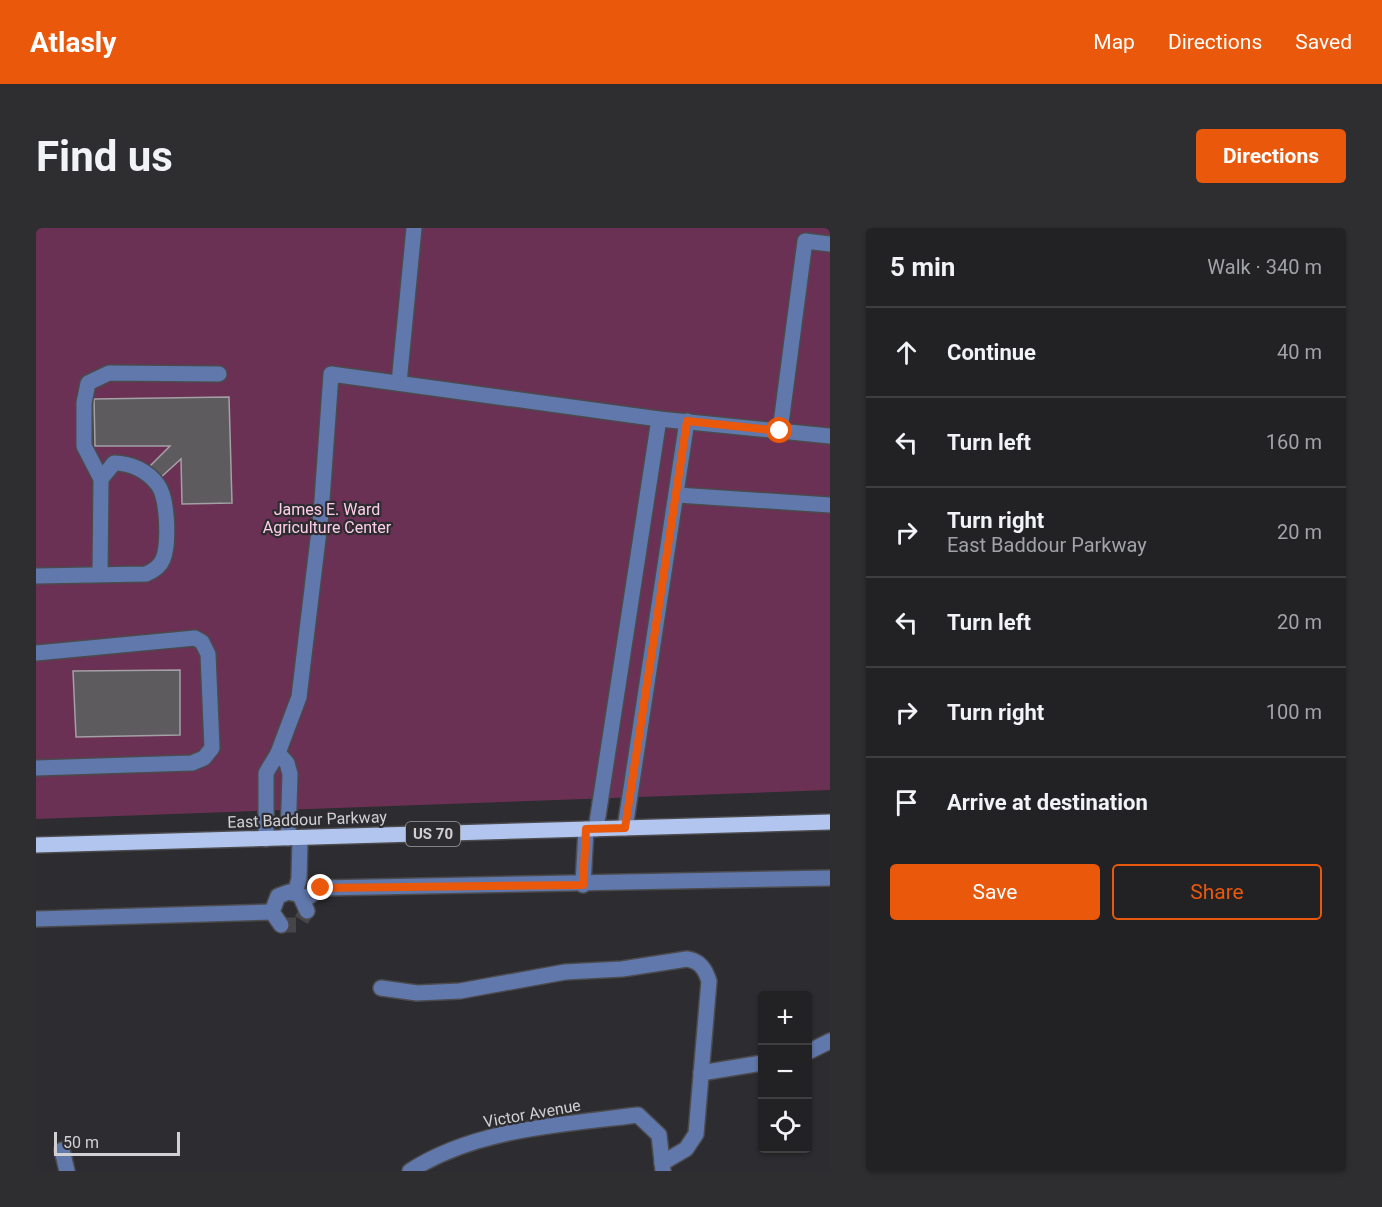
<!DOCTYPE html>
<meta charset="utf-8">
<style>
:root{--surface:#222124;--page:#2e2e31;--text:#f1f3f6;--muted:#a2a3a6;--line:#3f3e41;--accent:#ea580c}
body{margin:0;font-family:Roboto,sans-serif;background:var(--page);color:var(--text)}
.controls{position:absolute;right:18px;bottom:18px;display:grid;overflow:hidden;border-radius:6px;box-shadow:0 2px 4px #0004}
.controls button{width:54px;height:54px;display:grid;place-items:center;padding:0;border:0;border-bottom:2px solid var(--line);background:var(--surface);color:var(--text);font:30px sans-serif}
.scale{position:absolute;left:18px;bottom:15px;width:126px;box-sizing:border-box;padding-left:6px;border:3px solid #d1d1d3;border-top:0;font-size:16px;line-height:21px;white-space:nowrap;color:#d1d1d3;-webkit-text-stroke:4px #2d2c30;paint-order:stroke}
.stop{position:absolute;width:18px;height:18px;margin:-14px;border:4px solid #ea580c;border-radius:50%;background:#fff}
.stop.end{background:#ea580c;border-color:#fff;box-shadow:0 2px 6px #0008}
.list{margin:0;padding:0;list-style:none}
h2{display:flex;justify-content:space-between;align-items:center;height:78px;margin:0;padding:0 24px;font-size:26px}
h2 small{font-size:20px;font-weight:400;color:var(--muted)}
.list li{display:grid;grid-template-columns:39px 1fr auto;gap:18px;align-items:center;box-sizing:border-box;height:90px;padding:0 24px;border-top:2px solid var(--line)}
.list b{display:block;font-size:22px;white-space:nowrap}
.list p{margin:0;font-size:20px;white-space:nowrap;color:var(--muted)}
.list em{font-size:20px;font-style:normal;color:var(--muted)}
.actions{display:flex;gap:12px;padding:18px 24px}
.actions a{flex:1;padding:14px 0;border:2px solid var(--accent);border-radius:6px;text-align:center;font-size:21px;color:var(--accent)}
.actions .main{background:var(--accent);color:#fff}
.icon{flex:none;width:33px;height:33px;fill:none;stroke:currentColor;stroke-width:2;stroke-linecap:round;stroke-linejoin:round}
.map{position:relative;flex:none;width:794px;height:943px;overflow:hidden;border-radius:6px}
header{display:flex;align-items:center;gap:36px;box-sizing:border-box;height:84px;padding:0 30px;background:var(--accent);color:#fff}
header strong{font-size:28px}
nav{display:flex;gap:33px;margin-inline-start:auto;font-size:21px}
.intro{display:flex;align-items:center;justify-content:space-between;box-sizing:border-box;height:144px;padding:0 36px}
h1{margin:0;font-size:42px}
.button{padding:15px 27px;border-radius:6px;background:var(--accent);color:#fff;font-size:21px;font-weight:700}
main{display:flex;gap:36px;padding:0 36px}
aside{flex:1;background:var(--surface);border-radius:6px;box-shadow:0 2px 4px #0004}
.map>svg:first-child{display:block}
.green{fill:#6a3154}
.building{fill:#5e5b5f;stroke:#a4a0a5;stroke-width:1.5}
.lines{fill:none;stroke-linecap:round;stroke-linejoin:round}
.minor-tunnel{stroke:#464548;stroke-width:15;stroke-dasharray:15 8;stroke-linecap:butt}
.minor-casing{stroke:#4b4a4d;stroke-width:18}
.major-casing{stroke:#4b4a4d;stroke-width:18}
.minor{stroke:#6078ab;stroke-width:15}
.major{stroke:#b1c5ef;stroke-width:15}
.route{stroke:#ea580c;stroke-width:8}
.labels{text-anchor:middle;stroke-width:4.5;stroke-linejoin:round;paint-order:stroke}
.shield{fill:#2d2c30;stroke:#a0a0a2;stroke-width:1.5}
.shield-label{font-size:15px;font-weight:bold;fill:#d1d1d3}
.park-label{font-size:16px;fill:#ffcfe9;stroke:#2d2c30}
.street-label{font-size:16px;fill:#d1d1d3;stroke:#2d2c30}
</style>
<header>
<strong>Atlasly</strong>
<nav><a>Map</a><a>Directions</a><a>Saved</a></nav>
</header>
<div class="intro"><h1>Find us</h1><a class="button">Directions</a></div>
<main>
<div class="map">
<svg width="794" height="943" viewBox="0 0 794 943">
<rect width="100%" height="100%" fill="#2d2c30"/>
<polygon class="green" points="0,0 794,0 794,562 0,591"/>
<g class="building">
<polygon points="193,169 196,275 146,276 145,231 123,251 112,240 134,218 59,218 58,171"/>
<polygon points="144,442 144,507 40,509 37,443"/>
</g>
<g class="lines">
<polyline class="minor-tunnel" points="245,697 262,697 271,683"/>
<defs>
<g id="minor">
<polyline points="363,155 378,0"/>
<polyline points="744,203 769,13 794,16"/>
<polyline points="65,251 48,218 48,175 52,155 73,145 183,146"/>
<polyline points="641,267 794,277"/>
<path d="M0 348 110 346C117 343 124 339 127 331 133 316 132 271 122 257 112 243 95 235 78 235L65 251 64 347"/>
<polyline points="0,425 159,410 166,414 172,426 176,520 168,530 156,535 0,540"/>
<polyline points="242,525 251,535 254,546 252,610"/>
<polyline points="589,600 651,193"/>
<polyline points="560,601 623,191"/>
<polyline points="230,611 230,545 242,525 263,469 285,286 295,146 623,191 794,208"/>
<polyline points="547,657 550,601"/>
<polyline points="259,665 263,651 264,610"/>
<polyline points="268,672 285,660 794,650"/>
<polyline points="0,691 236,684"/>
<polyline points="245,697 236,684 242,668 253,664 264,667 271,683"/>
<path d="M345 760 381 765 424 763 529 744 586 741 651 731C664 733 669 741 673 753L660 906 650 921 626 935"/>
<polyline points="772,824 794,813"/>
<polyline points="665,845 726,835"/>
<polyline points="26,922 31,943"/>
<path d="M374 943C441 900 525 897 602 887L623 907 627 943"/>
</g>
<polyline id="major" points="0,617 794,594"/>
</defs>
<use href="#minor" class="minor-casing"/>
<use href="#major" class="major-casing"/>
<use href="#minor" class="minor"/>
<use href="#major" class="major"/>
</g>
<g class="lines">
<polyline class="route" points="285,660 547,657 550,601 589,600 651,193 744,203"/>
</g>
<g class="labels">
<rect class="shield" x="370" y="594" width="54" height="24" rx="4.5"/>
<g class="shield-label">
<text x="397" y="611">US 70</text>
</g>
<g class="park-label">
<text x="291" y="287">James E. Ward<tspan x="291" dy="18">Agriculture Center</tspan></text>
</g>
<g class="street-label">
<text transform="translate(271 591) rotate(-2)" y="6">East Baddour Parkway</text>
<text transform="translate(496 885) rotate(-10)" y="6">Victor Avenue</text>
</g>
</g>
</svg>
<div class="controls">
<button>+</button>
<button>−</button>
<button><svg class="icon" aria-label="locate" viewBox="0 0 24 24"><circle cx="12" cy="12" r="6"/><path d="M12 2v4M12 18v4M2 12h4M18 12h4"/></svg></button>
</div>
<div class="scale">50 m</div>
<div class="stop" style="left:744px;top:203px"></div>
<div class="stop end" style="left:285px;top:660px"></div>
</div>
<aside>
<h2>5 min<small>Walk · 340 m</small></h2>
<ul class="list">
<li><svg class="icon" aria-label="ahead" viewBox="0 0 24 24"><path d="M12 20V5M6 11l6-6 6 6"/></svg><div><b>Continue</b></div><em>40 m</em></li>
<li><svg class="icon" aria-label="left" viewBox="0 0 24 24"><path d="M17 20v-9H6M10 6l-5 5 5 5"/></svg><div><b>Turn left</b></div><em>160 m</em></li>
<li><svg class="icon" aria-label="right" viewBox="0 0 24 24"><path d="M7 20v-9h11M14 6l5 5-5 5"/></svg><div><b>Turn right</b><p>East Baddour Parkway</p></div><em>20 m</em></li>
<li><svg class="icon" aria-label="left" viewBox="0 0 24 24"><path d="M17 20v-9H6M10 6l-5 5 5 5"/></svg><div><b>Turn left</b></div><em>20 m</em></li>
<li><svg class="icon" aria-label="right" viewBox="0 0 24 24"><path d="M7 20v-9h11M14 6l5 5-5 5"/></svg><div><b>Turn right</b></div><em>100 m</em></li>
<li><svg class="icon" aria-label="arrive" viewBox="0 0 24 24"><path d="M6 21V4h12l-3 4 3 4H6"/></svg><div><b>Arrive at destination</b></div></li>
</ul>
<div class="actions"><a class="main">Save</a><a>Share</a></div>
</aside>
</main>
